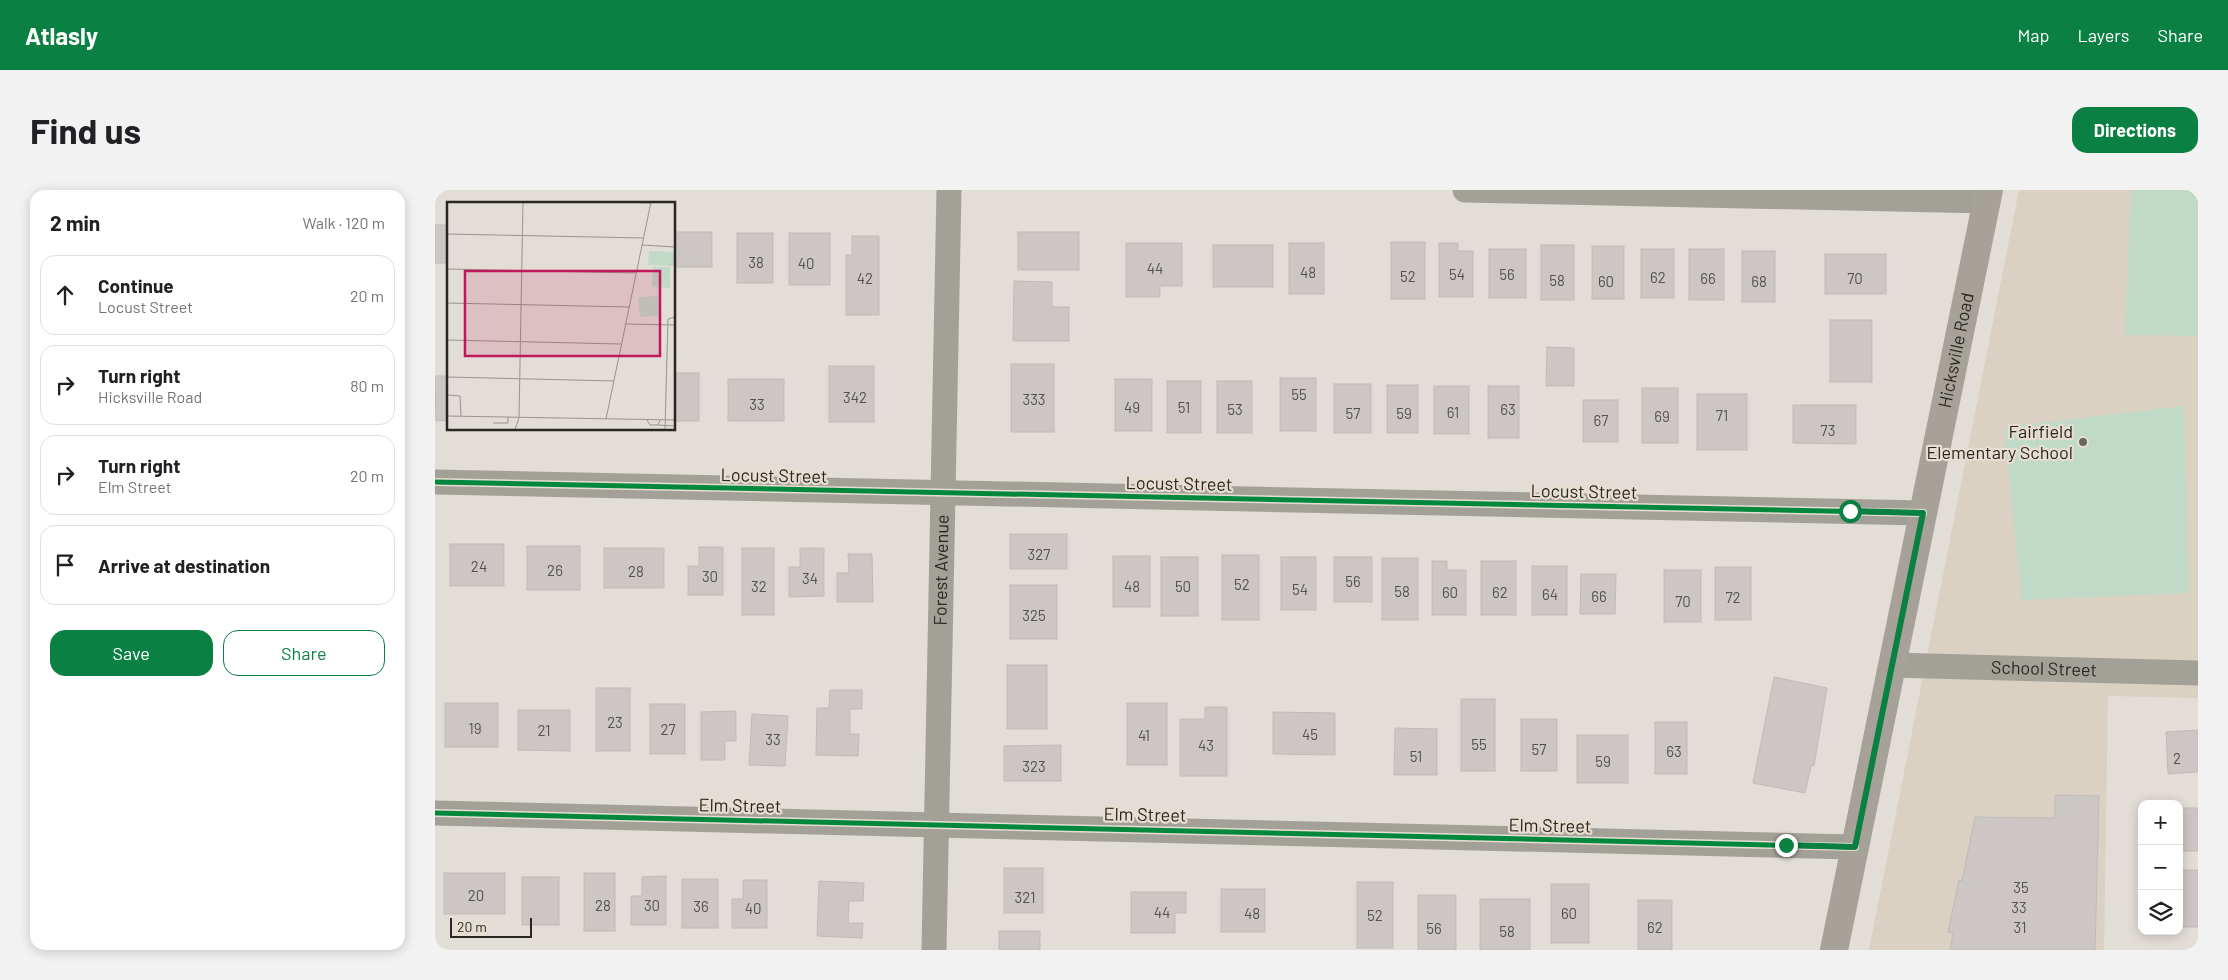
<!DOCTYPE html>
<meta charset="utf-8">
<style>
:root{--surface:#fff;--page:#f2f2f2;--text:#202124;--muted:#757577;--line:#e0e0e0;--accent:#0b8043}
body{margin:0;font-family:Barlow,sans-serif;background:var(--page);color:var(--text)}
.controls{position:absolute;right:15px;bottom:15px;display:grid;overflow:hidden;border-radius:10px;box-shadow:0 2px 12px #0003}
.controls button{width:45px;height:45px;display:grid;place-items:center;padding:0;border:0;border-bottom:1px solid var(--line);background:var(--surface);color:var(--text);font:25px sans-serif}
.scale{position:absolute;left:15px;bottom:12px;width:82px;box-sizing:border-box;padding-left:5px;border:2px solid #2a2722;border-top:0;font-size:14px;line-height:18px;white-space:nowrap;color:#2a2722;-webkit-text-stroke:4px #e7ded1;paint-order:stroke}
.stop{position:absolute;width:15px;height:15px;margin:-11px;border:4px solid #0b8043;border-radius:50%;background:#fff}
.stop.end{background:#0b8043;border-color:#fff;box-shadow:0 1px 5px #0008}
.list{margin:0;padding:0;list-style:none}
h2{display:flex;justify-content:space-between;align-items:center;height:65px;margin:0;padding:0 20px;font-size:21px}
h2 small{font-size:16px;font-weight:400;color:var(--muted)}
.list li{display:grid;grid-template-columns:32px 1fr auto;gap:15px;align-items:center;box-sizing:border-box;height:80px;margin:0 10px 10px;padding:0 10px;border:1px solid var(--line);border-radius:15px}
.list b{display:block;font-size:19px;white-space:nowrap}
.list p{margin:0;font-size:16px;white-space:nowrap;color:var(--muted)}
.list em{font-size:16px;font-style:normal;color:var(--muted)}
.actions{display:flex;gap:10px;padding:15px 20px}
.actions a{flex:1;padding:11px 0;border:1px solid var(--accent);border-radius:15px;text-align:center;font-size:18px;color:var(--accent)}
.actions .main{background:var(--accent);color:#fff}
.icon{flex:none;width:28px;height:28px;fill:none;stroke:currentColor;stroke-width:2;stroke-linecap:round;stroke-linejoin:round}
.map{position:relative;flex:none;width:1763px;height:760px;overflow:hidden;border-radius:15px}
header{display:flex;align-items:center;gap:30px;box-sizing:border-box;height:70px;padding:0 25px;background:var(--accent);color:#fff}
header strong{font-size:24px}
nav{display:flex;gap:28px;margin-inline-start:auto;font-size:18px}
.intro{display:flex;align-items:center;justify-content:space-between;box-sizing:border-box;height:120px;padding:0 30px}
h1{margin:0;font-size:35px}
.button{padding:12px 22px;border-radius:15px;background:var(--accent);color:#fff;font-size:18px;font-weight:700}
main{display:flex;gap:30px;padding:0 30px}
aside{flex:1;background:var(--surface);border-radius:15px;box-shadow:0 2px 12px #0003}
.map>svg:first-child{display:block}
.built{fill:#dad1c3}
.green{fill:#c1dac8}
.building{fill:#ccc7c5;stroke:#c0bbb9}
.lines{fill:none;stroke-linecap:round;stroke-linejoin:round}
.minor{stroke:#a3a098;stroke-width:25}
.primary{stroke:#a6a299;stroke-width:28}
.cycleway-casing{stroke:#e7ded1;stroke-width:8}
.cycleway{stroke:#00873e;stroke-width:5}
.route{stroke:#0b8043;stroke-width:6}
.poi-dot{fill:#6a6761;stroke:#e7ded1;stroke-width:2}
.labels{text-anchor:middle;stroke-width:4.5;stroke-linejoin:round;paint-order:stroke}
.number-label{font-size:15px;fill:#55524d}
.street-label{font-size:18px;fill:#2a2722;stroke:#e7ded1}
.poi-label{font-size:18px;fill:#2a2722;stroke:#e7ded1;text-anchor:end}
.inset-road{fill:none;stroke:#98948e;stroke-width:1}
.view{fill:#c2185b;fill-opacity:0.15;stroke:#c2185b;stroke-width:2.5}
.inset-edge{fill:none;stroke:#2a2722;stroke-width:2.5}
</style>
<header>
<strong>Atlasly</strong>
<nav><a>Map</a><a>Layers</a><a>Share</a></nav>
</header>
<div class="intro"><h1>Find us</h1><a class="button">Directions</a></div>
<main>
<aside>
<h2>2 min<small>Walk · 120 m</small></h2>
<ul class="list">
<li><svg class="icon" aria-label="ahead" viewBox="0 0 24 24"><path d="M12 20V5M6 11l6-6 6 6"/></svg><div><b>Continue</b><p>Locust Street</p></div><em>20 m</em></li>
<li><svg class="icon" aria-label="right" viewBox="0 0 24 24"><path d="M7 20v-9h11M14 6l5 5-5 5"/></svg><div><b>Turn right</b><p>Hicksville Road</p></div><em>80 m</em></li>
<li><svg class="icon" aria-label="right" viewBox="0 0 24 24"><path d="M7 20v-9h11M14 6l5 5-5 5"/></svg><div><b>Turn right</b><p>Elm Street</p></div><em>20 m</em></li>
<li><svg class="icon" aria-label="arrive" viewBox="0 0 24 24"><path d="M6 21V4h12l-3 4 3 4H6"/></svg><div><b>Arrive at destination</b></div></li>
</ul>
<div class="actions"><a class="main">Save</a><a>Share</a></div>
</aside>
<div class="map">
<svg width="1763" height="760" viewBox="0 0 1763 760">
<rect width="100%" height="100%" fill="#e2ddd6"/>
<polygon class="built" points="1584,0 1763,0 1763,508 1673,506 1669,760 1434,760"/>
<g class="green">
<polygon points="1696,0 1763,0 1763,146 1690,145"/>
<polygon points="1749,216 1754,403 1587,410 1569,237"/>
</g>
<g class="building">
<rect x="0" y="35" width="14" height="38"/>
<rect x="239" y="42" width="38" height="35"/>
<rect x="583" y="42" width="61" height="38"/>
<rect x="302" y="43" width="36" height="50"/>
<rect x="354" y="43" width="41" height="52"/>
<polygon points="417,46 444,46 444,125 411,125 411,65 417,65"/>
<rect x="956" y="52" width="34" height="57"/>
<polygon points="691,53 747,53 747,96 725,96 725,107 691,107"/>
<rect x="854" y="53" width="35" height="51"/>
<polygon points="1004,53 1023,53 1023,61 1038,61 1038,107 1004,107"/>
<rect x="778" y="55" width="60" height="42"/>
<rect x="1106" y="55" width="33" height="55"/>
<rect x="1157" y="56" width="32" height="53"/>
<rect x="1054" y="59" width="37" height="49"/>
<rect x="1206" y="59" width="33" height="49"/>
<rect x="1254" y="59" width="35" height="51"/>
<rect x="1307" y="61" width="33" height="51"/>
<rect x="1390" y="64" width="61" height="40"/>
<polygon points="579,91 617,92 617,117 634,117 634,151 578,151"/>
<rect x="1395" y="130" width="42" height="62"/>
<polygon points="1112,157 1139,158 1139,196 1111,196"/>
<rect x="576" y="174" width="43" height="68"/>
<rect x="394" y="176" width="45" height="56"/>
<rect x="239" y="183" width="25" height="48"/>
<polygon points="0,186 14,186 14,230 1,231"/>
<rect x="845" y="188" width="36" height="53"/>
<rect x="293" y="189" width="56" height="42"/>
<rect x="680" y="189" width="37" height="52"/>
<rect x="732" y="191" width="34" height="52"/>
<rect x="782" y="191" width="35" height="52"/>
<rect x="899" y="194" width="37" height="49"/>
<rect x="952" y="195" width="31" height="48"/>
<rect x="999" y="196" width="35" height="48"/>
<rect x="1053" y="196" width="31" height="52"/>
<rect x="1207" y="198" width="36" height="55"/>
<rect x="1262" y="204" width="50" height="56"/>
<rect x="1148" y="210" width="35" height="42"/>
<polygon points="1358,215 1421,215 1421,254 1358,253"/>
<rect x="575" y="344" width="57" height="35"/>
<rect x="15" y="354" width="54" height="42"/>
<rect x="92" y="356" width="53" height="44"/>
<polygon points="264,357 288,357 288,405 253,405 253,376 264,376"/>
<rect x="169" y="358" width="60" height="40"/>
<rect x="307" y="358" width="32" height="67"/>
<polygon points="365,358 389,358 389,406 354,407 354,377 365,377"/>
<polygon points="413,364 437,364 438,412 402,412 402,383 414,383"/>
<rect x="787" y="365" width="37" height="65"/>
<rect x="678" y="366" width="37" height="51"/>
<rect x="726" y="367" width="37" height="59"/>
<rect x="846" y="367" width="35" height="53"/>
<rect x="899" y="367" width="38" height="45"/>
<rect x="947" y="368" width="36" height="62"/>
<polygon points="997,371 1012,371 1012,380 1031,380 1031,425 997,425"/>
<rect x="1046" y="371" width="35" height="54"/>
<rect x="1097" y="376" width="35" height="49"/>
<rect x="1280" y="377" width="36" height="53"/>
<rect x="1229" y="380" width="37" height="52"/>
<polygon points="1146,384 1181,384 1180,424 1145,424"/>
<rect x="575" y="395" width="47" height="54"/>
<rect x="572" y="475" width="40" height="64"/>
<polygon points="1339,487 1392,498 1379,576 1376,576 1370,603 1318,593"/>
<rect x="161" y="498" width="34" height="63"/>
<polygon points="395,500 427,500 427,519 415,519 415,544 424,544 423,566 381,565 382,518 394,518"/>
<rect x="1026" y="509" width="34" height="72"/>
<rect x="10" y="513" width="53" height="44"/>
<rect x="692" y="513" width="40" height="62"/>
<rect x="215" y="514" width="35" height="50"/>
<polygon points="770,517 792,517 792,586 745,586 745,529 770,529"/>
<polygon points="83,520 135,520 135,561 83,560"/>
<polygon points="301,521 301,551 290,551 290,570 266,570 266,522"/>
<polygon points="838,522 900,523 900,565 838,564"/>
<polygon points="317,524 353,526 350,576 314,575"/>
<rect x="1086" y="529" width="36" height="52"/>
<rect x="1220" y="532" width="32" height="52"/>
<polygon points="960,538 1002,539 1002,585 959,585"/>
<polygon points="1763,540 1763,582 1733,584 1731,542"/>
<rect x="1142" y="545" width="51" height="48"/>
<polygon points="626,555 626,591 569,591 569,556"/>
<polygon points="1620,605 1664,606 1660,760 1515,760 1518,743 1513,742 1524,690 1527,691 1540,627 1620,628"/>
<rect x="1744" y="618" width="19" height="43"/>
<rect x="569" y="678" width="39" height="45"/>
<rect x="1744" y="680" width="19" height="57"/>
<rect x="9" y="683" width="61" height="41"/>
<rect x="149" y="683" width="31" height="58"/>
<polygon points="231,686 231,735 196,735 196,706 207,706 207,687"/>
<rect x="87" y="687" width="37" height="48"/>
<rect x="247" y="689" width="36" height="49"/>
<polygon points="308,690 332,690 332,738 297,738 297,709 308,709"/>
<polygon points="384,691 429,693 428,711 414,711 413,733 428,733 427,748 382,746"/>
<rect x="922" y="692" width="36" height="66"/>
<rect x="1116" y="694" width="38" height="59"/>
<rect x="786" y="699" width="44" height="43"/>
<polygon points="696,702 751,702 751,723 740,723 740,743 696,743"/>
<rect x="983" y="705" width="38" height="55"/>
<rect x="1045" y="709" width="50" height="51"/>
<rect x="1203" y="710" width="34" height="50"/>
<rect x="564" y="741" width="41" height="19"/>
</g>
<g class="lines">
<g class="minor">
<polyline points="1030,0 1552,11"/>
<polyline points="0,292 1488,323"/>
<path id="s1" d="M1457 475 1763 483"/>
<polyline points="0,623 1420,657"/>
<path id="s2" d="M499 760 514 0"/>
</g>
<path class="primary" id="s3" d="M1399 760 1554 0"/>
<defs>
<g id="cycleway">
<polyline points="0,292 1488,323"/>
<polyline points="0,623 1420,657"/>
</g>
</defs>
<use href="#cycleway" class="cycleway-casing"/>
<use href="#cycleway" class="cycleway"/>
</g>
<g class="lines">
<polyline class="route" points="1351,655 1420,657 1488,323 1415,321"/>
</g>
<circle class="poi-dot" cx="1648" cy="252" r="5"/>
<g class="labels">
<g class="number-label">
<text x="321" y="78">38</text>
<text x="371" y="79">40</text>
<text x="720" y="84">44</text>
<text x="873" y="88">48</text>
<text x="1022" y="90">54</text>
<text x="1072" y="90">56</text>
<text x="973" y="92">52</text>
<text x="1223" y="93">62</text>
<text x="430" y="94">42</text>
<text x="1273" y="94">66</text>
<text x="1420" y="94">70</text>
<text x="1122" y="96">58</text>
<text x="1171" y="97">60</text>
<text x="1324" y="97">68</text>
<text x="864" y="210">55</text>
<text x="420" y="213">342</text>
<text x="599" y="215">333</text>
<text x="322" y="220">33</text>
<text x="697" y="223">49</text>
<text x="749" y="223">51</text>
<text x="800" y="225">53</text>
<text x="1073" y="225">63</text>
<text x="1018" y="228">61</text>
<text x="918" y="229">57</text>
<text x="969" y="229">59</text>
<text x="1287" y="231">71</text>
<text x="1227" y="232">69</text>
<text x="1166" y="236">67</text>
<text x="1393" y="246">73</text>
<text x="604" y="370">327</text>
<text x="44" y="382">24</text>
<text x="120" y="386">26</text>
<text x="201" y="387">28</text>
<text x="275" y="392">30</text>
<text x="375" y="394">34</text>
<text x="918" y="397">56</text>
<text x="807" y="400">52</text>
<text x="324" y="402">32</text>
<text x="697" y="402">48</text>
<text x="748" y="402">50</text>
<text x="865" y="405">54</text>
<text x="967" y="407">58</text>
<text x="1015" y="408">60</text>
<text x="1065" y="408">62</text>
<text x="1115" y="410">64</text>
<text x="1164" y="412">66</text>
<text x="1298" y="413">72</text>
<text x="1248" y="417">70</text>
<text x="599" y="431">325</text>
<text x="180" y="538">23</text>
<text x="40" y="544">19</text>
<text x="233" y="545">27</text>
<text x="109" y="546">21</text>
<text x="875" y="550">45</text>
<text x="709" y="551">41</text>
<text x="338" y="555">33</text>
<text x="1044" y="560">55</text>
<text x="771" y="561">43</text>
<text x="1104" y="565">57</text>
<text x="1239" y="567">63</text>
<text x="981" y="572">51</text>
<text x="1742" y="574">2</text>
<text x="1168" y="577">59</text>
<text x="599" y="582">323</text>
<text x="1586" y="703">35</text>
<text x="41" y="711">20</text>
<text x="590" y="713">321</text>
<text x="168" y="721">28</text>
<text x="217" y="721">30</text>
<text x="266" y="722">36</text>
<text x="1584" y="723">33</text>
<text x="318" y="724">40</text>
<text x="727" y="728">44</text>
<text x="817" y="729">48</text>
<text x="1134" y="729">60</text>
<text x="940" y="731">52</text>
<text x="1220" y="743">62</text>
<text x="1585" y="743">31</text>
<text x="999" y="744">56</text>
<text x="1072" y="747">58</text>
</g>
<g class="street-label">
<text dy="6" stroke="none"><textPath href="#s3" startOffset="612">Hicksville Road</textPath></text>
<text transform="translate(339 286) rotate(1)" y="6">Locust Street</text>
<text transform="translate(744 294) rotate(1)" y="6">Locust Street</text>
<text transform="translate(1149 302) rotate(1)" y="6">Locust Street</text>
<text dy="6" stroke="none"><textPath href="#s2" startOffset="380">Forest Avenue</textPath></text>
<text dy="6" stroke="none"><textPath href="#s1" startOffset="152">School Street</textPath></text>
<text transform="translate(305 616) rotate(1)" y="6">Elm Street</text>
<text transform="translate(710 625) rotate(1)" y="6">Elm Street</text>
<text transform="translate(1115 636) rotate(1)" y="6">Elm Street</text>
</g>
<g class="poi-label">
<text x="1638" y="248">Fairfield<tspan x="1638" dy="21">Elementary School</tspan></text>
</g>
</g>
<g transform="translate(12 12)">
<rect width="228" height="228" fill="#e2ddd6"/>
<path d="M202 49 227 50V64L201 63ZM206 65H223V86L205 85ZM211 93 212 114 193 115 191 96Z" fill="#c1dac8"/>
<path class="inset-road" d="M170 0 204 1M0 32 196 36M195 43 228 45M0 67 189 71M0 101 182 105M179 122 228 123M0 138 174 142M0 175 167 179M0 193 13 194 14 214M0 214 228 218M159 217 204 0M200 218 203 223H211L213 218M46 221H61V215M211 223 228 224M68 227 72 216 76 0M218 227 221 117 228 115"/>
<path class="view" d="M18 69H213V154H18Z"/>
<rect width="228" height="228" class="inset-edge"/>
</g>
</svg>
<div class="controls">
<button>+</button>
<button>−</button>
<button><svg class="icon" aria-label="layers" viewBox="0 0 24 24"><path d="M12 4l9 5-9 5-9-5zM3 14l9 5 9-5"/></svg></button>
</div>
<div class="scale">20 m</div>
<div class="stop" style="left:1415px;top:321px"></div>
<div class="stop end" style="left:1351px;top:655px"></div>
</div>
</main>
